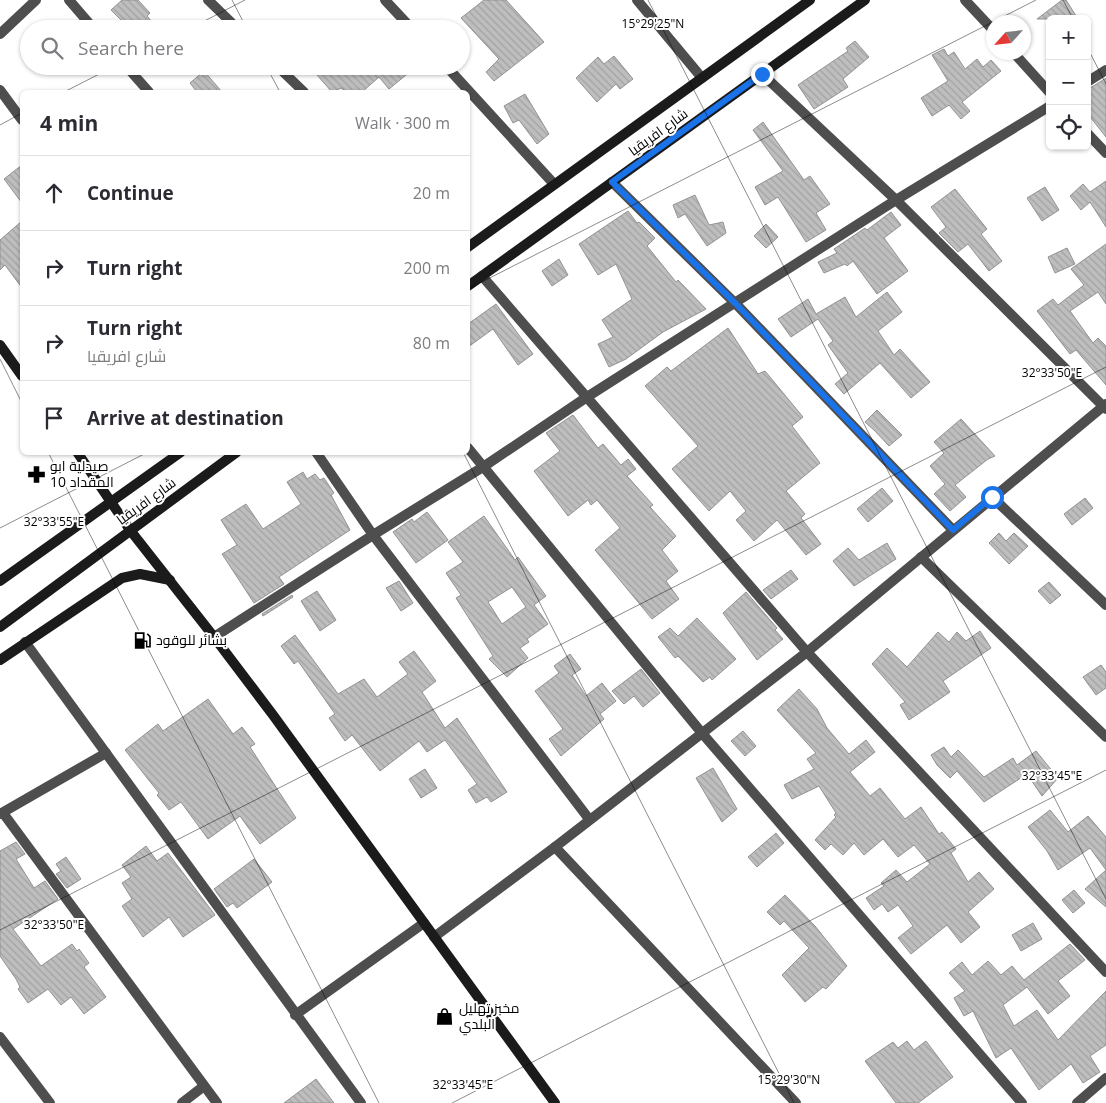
<!DOCTYPE html>
<meta charset="utf-8">
<style>
:root{--surface:#fff;--page:#f2f2f3;--text:#2b2b33;--muted:#7c7c81;--line:#e1e1e2}
body{margin:0;font-family:"Open Sans",Cairo,sans-serif;background:var(--page);color:var(--text)}
.controls{position:absolute;right:15px;top:15px;display:grid;overflow:hidden;border-radius:8px;box-shadow:0 1px 4px #0004}
.controls button{width:45px;height:45px;display:grid;place-items:center;padding:0;border:0;border-bottom:1px solid var(--line);background:var(--surface);color:var(--text);font:25px sans-serif}
.compass{position:absolute;left:986px;top:15px;width:45px;height:45px;border-radius:50%;background:var(--surface);box-shadow:0 1px 4px #0004;rotate:243deg}
.stop{position:absolute;width:15px;height:15px;margin:-11px;border:4px solid #1a73e8;border-radius:50%;background:#fff}
.stop.end{background:#1a73e8;border-color:#fff;box-shadow:0 1px 5px #0008}
.list{margin:0;padding:0;list-style:none}
h2{display:flex;justify-content:space-between;align-items:center;height:65px;margin:0;padding:0 20px;font-size:21px}
h2 small{font-size:16px;font-weight:400;color:var(--muted)}
.list li{display:grid;grid-template-columns:32px 1fr auto;gap:15px;align-items:center;box-sizing:border-box;height:75px;padding:0 20px;border-top:1px solid var(--line)}
.list b{display:block;font-size:19px;white-space:nowrap}
.list p{margin:0;font-size:16px;white-space:nowrap;color:var(--muted)}
.list em{font-size:16px;font-style:normal;color:var(--muted)}
.icon{flex:none;width:28px;height:28px;fill:none;stroke:currentColor;stroke-width:2;stroke-linecap:round;stroke-linejoin:round}
.map{position:relative;flex:none;width:1106px;height:1103px;overflow:hidden}
.search{position:absolute;background:var(--surface);box-shadow:0 1px 4px #0004;left:20px;top:20px;width:450px;height:55px;display:flex;align-items:center;gap:12px;box-sizing:border-box;padding:0 18px;border-radius:28px;color:var(--muted);font-size:19px}
.panel{position:absolute;background:var(--surface);box-shadow:0 1px 4px #0004;left:20px;top:90px;width:450px;height:365px;border-radius:8px}
.map>svg:first-child{display:block}
.building{fill:url(#building-back-hatch);stroke:#929292;fill-rule:evenodd}
.lines{fill:none;stroke-linecap:round;stroke-linejoin:round}
.street{stroke:#4e4e4e;stroke-width:10}
.secondary{stroke:#1b1b1b;stroke-width:10}
.route{stroke:#1a73e8;stroke-width:6}
.ticks{fill:none;stroke:#000;stroke-width:1;stroke-opacity:0.45}
.labels{text-anchor:middle;stroke-width:4;stroke-linejoin:round;paint-order:stroke}
.street-label{font-size:14px;fill:#000;stroke:#fff}
.poi-label{font-size:14px;fill:#000;stroke:#fff;text-anchor:start}
.ticks-label{font-size:12px;text-anchor:middle;fill:#000;stroke:#fff;stroke-width:4;stroke-linejoin:round;paint-order:stroke}
</style>
<div class="map">
<svg width="1106" height="1103" viewBox="0 0 1106 1103">
<defs>
<pattern id="building-back-hatch" width="6" height="6" patternUnits="userSpaceOnUse" patternTransform="scale(1.25)"><rect width="6" height="6" fill="#bebebe"/><path d="M-1 5l2 2M0 0l6 6M5-1l2 2" fill="none" stroke="#a2a2a2"/></pattern>
</defs>
<rect width="100%" height="100%" fill="#fff"/>
<g class="building">
<polygon points="122,0 138,0 150,13 147,16 158,29 130,29 111,10"/>
<polygon points="484,0 506,0 544,42 494,81 486,72 499,59 461,18"/>
<polygon points="1062,0 1066,0 1078,19 1037,19"/>
<polygon points="855,41 869,57 843,79 848,87 814,109 798,85 848,51 846,48"/>
<polygon points="944,49 948,56 954,52 965,69 977,59 983,67 991,60 1001,71 962,102 970,111 961,119 949,105 932,116 921,98 948,81 932,55"/>
<polygon points="614,56 633,79 620,89 616,84 597,102 576,78 598,57 604,64"/>
<polygon points="326,66 417,66 389,89 379,77 362,92 346,92 341,88 332,92 317,75"/>
<polygon points="204,71 222,92 197,92 190,83"/>
<polygon points="1106,78 1106,137 1087,113 1087,90"/>
<polygon points="525,94 549,134 537,144 519,120 513,123 504,106"/>
<polygon points="763,122 804,180 810,176 830,204 816,213 826,230 806,242 778,197 765,205 755,187 783,171 753,130"/>
<polygon points="22,165 22,203 4,179"/>
<polygon points="1106,181 1106,227 1090,202 1081,210 1070,196 1083,184 1090,192"/>
<polygon points="1045,187 1059,210 1042,221 1027,198"/>
<polygon points="955,189 987,229 981,234 1002,261 989,271 968,244 958,252 939,233 946,227 931,207"/>
<polygon points="695,195 709,225 723,222 726,233 707,246 685,214 678,218 673,205"/>
<polygon points="628,211 637,223 639,222 655,238 647,246 676,282 678,280 706,309 663,332 626,359 609,367 598,344 613,337 602,320 632,299 616,264 598,275 579,244"/>
<polygon points="891,212 901,225 884,238 908,271 877,294 853,261 847,266 845,264 824,273 818,262 837,253 834,249 865,228 867,230"/>
<polygon points="22,221 22,288 5,265 0,270 0,240"/>
<polygon points="766,224 778,237 766,248 754,236"/>
<polygon points="1106,244 1106,304 1098,292 1070,311 1093,343 1098,338 1106,346 1106,385 1076,350 1070,354 1037,311 1053,299 1058,305 1084,285 1071,269"/>
<polygon points="1067,248 1075,264 1055,273 1048,257"/>
<polygon points="559,259 568,275 552,286 542,271"/>
<polygon points="887,292 902,312 878,331 894,355 900,349 930,382 911,398 880,363 844,394 835,384 848,373 828,345 833,341 818,319 791,337 778,319 808,299 816,314 845,297 856,317"/>
<polygon points="496,304 533,354 518,365 493,329 468,347 468,324"/>
<polygon points="728,328 758,374 765,371 803,417 792,426 820,463 786,491 805,514 801,518 821,544 806,555 777,520 754,541 736,520 746,511 730,491 709,511 672,469 698,446 645,386 667,367 671,371"/>
<polygon points="877,410 902,435 889,446 875,431 865,422"/>
<polygon points="573,415 598,448 603,444 621,465 628,459 636,469 627,476 653,505 650,507 676,536 662,550 678,571 666,581 679,599 652,619 595,550 620,528 597,500 591,505 588,500 568,516 534,471 560,451 546,433"/>
<polygon points="961,419 995,456 988,459 955,485 966,497 950,511 934,494 945,484 930,466 944,453 934,442"/>
<polygon points="303,472 307,479 315,474 320,480 324,478 334,493 331,495 350,530 279,577 284,584 254,603 222,554 237,545 221,520 246,504 263,529 301,504 287,482"/>
<polygon points="882,488 893,501 868,522 857,509"/>
<polygon points="1085,498 1093,508 1072,525 1064,514"/>
<polygon points="427,512 448,540 416,563 393,532 412,519 414,522"/>
<path d="M484 516 515 560 518 557 546 596 534 605 548 624 527 639 529 642 520 648 528 658 507 677 489 659 493 656 456 598 461 595 446 573 463 562 448 542ZM512 587 526 607 502 624 488 602Z"/>
<polygon points="999,533 1006,541 1014,533 1028,546 1009,564 989,543"/>
<polygon points="887,543 896,559 854,586 833,561 848,548 859,560"/>
<polygon points="791,570 798,579 771,599 763,590"/>
<polygon points="399,581 413,603 401,611 386,588"/>
<polygon points="1049,582 1061,595 1050,604 1038,591"/>
<polygon points="317,591 336,620 320,631 301,601"/>
<polygon points="746,592 777,628 775,630 783,639 757,660 723,613"/>
<polygon points="292,595 293,597 263,616 262,614"/>
<polygon points="697,618 736,659 712,680 710,677 703,682 678,656 675,658 658,637 670,628 678,636"/>
<polygon points="980,631 991,648 943,681 950,692 909,720 900,705 905,702 872,664 887,648 907,667 938,632 949,642 957,632 966,641"/>
<polygon points="295,635 338,694 364,679 377,697 408,674 399,662 414,651 436,681 422,692 445,728 457,718 507,792 491,802 487,797 476,803 468,790 477,784 445,740 427,752 419,741 380,771 352,735 345,741 329,718 335,714 298,661 294,664 281,646"/>
<polygon points="570,654 581,669 572,675 586,696 602,683 616,701 600,714 604,719 561,756 549,739 563,729 535,691 559,673 554,666"/>
<polygon points="1101,665 1106,672 1106,688 1096,695 1083,677"/>
<polygon points="641,669 660,693 643,707 634,696 624,704 612,691"/>
<polygon points="799,689 817,709 827,728 849,754 866,740 875,752 850,772 870,796 880,788 905,819 921,807 939,834 942,832 956,849 951,853 968,882 979,872 994,889 968,912 980,927 961,943 947,925 911,954 898,938 913,926 898,905 888,912 882,904 874,910 866,898 884,886 881,883 896,870 907,882 930,864 914,845 898,857 883,839 864,855 854,843 843,855 831,844 825,850 815,840 836,817 834,815 836,813 819,786 792,799 784,785 814,769 807,759 816,753 777,710"/>
<polygon points="208,699 233,734 242,727 255,744 250,747 296,818 260,844 240,816 208,839 181,802 169,810 157,795 159,793 125,750 158,724 163,731"/>
<polygon points="743,731 756,746 745,756 731,741"/>
<polygon points="944,747 951,757 958,750 984,777 1013,758 1017,765 1036,751 1058,778 1042,796 1027,774 984,802 957,771 950,778 937,765 931,755"/>
<polygon points="713,768 737,809 722,822 696,778"/>
<polygon points="425,769 437,788 421,798 409,779"/>
<polygon points="1050,810 1068,832 1088,816 1106,837 1106,870 1090,848 1058,870 1047,851 1028,827"/>
<polygon points="776,833 784,843 757,867 748,857"/>
<polygon points="16,842 25,854 16,859 34,888 45,881 58,899 13,929 41,966 72,944 77,951 79,949 89,963 84,967 106,997 84,1014 71,997 61,1005 48,989 28,1003 18,989 20,987 16,979 0,956 0,851"/>
<polygon points="146,846 157,861 168,853 215,915 183,937 169,917 143,937 122,906 132,899 122,883 131,877 122,865"/>
<polygon points="66,857 81,879 67,888 56,874 61,871 56,864"/>
<polygon points="254,859 272,882 237,908 233,903 227,907 214,889"/>
<polygon points="1106,870 1106,907 1085,889"/>
<polygon points="1074,890 1085,903 1073,913 1062,900"/>
<polygon points="785,895 815,926 847,966 826,989 823,987 805,1002 782,975 809,948 784,921 780,925 767,912"/>
<polygon points="1033,923 1042,939 1021,951 1012,935"/>
<polygon points="1070,944 1085,960 1058,981 1070,996 1048,1014 1027,987 1003,1005 1014,1026 1037,1010 1058,1040 1106,991 1106,1045 1090,1056 1100,1072 1083,1083 1071,1064 1039,1090 1011,1048 996,1058 973,1011 964,1016 954,998 965,991 949,973 962,962 972,975 988,961 1001,975 1012,966 1024,980"/>
<polygon points="907,1041 914,1050 926,1041 953,1077 918,1103 896,1103 865,1061 893,1042 898,1048"/>
<polygon points="316,1079 334,1103 284,1103"/>
</g>
<g class="lines">
<g class="street">
<polyline points="69,0 94,29"/>
<polyline points="208,0 238,29"/>
<polyline points="385,0 412,29"/>
<polyline points="637,0 702,78"/>
<polyline points="965,0 994,31"/>
<polyline points="0,34 36,0"/>
<polyline points="1013,52 1050,93"/>
<polyline points="126,66 149,92"/>
<polyline points="277,66 304,92"/>
<polyline points="446,66 554,184"/>
<polyline points="762,74 896,200 1106,409"/>
<polyline points="1087,82 1106,70"/>
<polyline points="0,90 22,120"/>
<polyline points="1087,133 1106,153"/>
<polyline points="612,182 736,304 953,530"/>
<polyline points="482,276 807,652 1106,972"/>
<polyline points="468,448 701,732 1022,1103"/>
<polyline points="316,452 373,535 589,819"/>
<polyline points="992,497 1106,605"/>
<polyline points="921,557 1106,737"/>
<polyline points="214,637 373,535 483,467 587,397 896,200 1050,106"/>
<polyline points="25,642 361,1103"/>
<polyline points="3,813 217,1103"/>
<polyline points="0,814 106,753"/>
<polyline points="555,847 796,1103"/>
<polyline points="434,937 555,847 807,652 1106,404"/>
<polyline points="295,1015 424,923"/>
<polyline points="0,1037 50,1103"/>
<polyline points="182,1103 204,1086"/>
<polyline points="1077,1103 1106,1078"/>
</g>
<g class="secondary">
<polyline points="468,247 810,0"/>
<polyline points="468,286 865,0"/>
<polyline points="0,345 22,376"/>
<polyline points="77,452 130,530 214,637 273,715 555,1103"/>
<polyline points="0,581 181,452"/>
<polyline points="0,627 237,452"/>
<polyline points="0,660 122,578 140,574 170,580"/>
</g>
</g>
<g class="lines">
<polyline class="route" points="762,74 612,182 736,304 953,530 992,497"/>
</g>
<path class="ticks" d="M232 0 247 29M648 0 1106 899M1063 0 1073 19M189 29 245 0M1087 47 1106 84M266 66 280 92M64 92 115 66M0 125 22 113M468 289 1036 0M0 359 22 403M48 452 379 1103M463 452 794 1103M0 528 148 452M0 930 1106 367M452 1103 1106 770"/>
<defs>
<symbol id="pharmacy-bare" viewBox="-9 -9 18 18"><path d="M-2-6h4v4h4v4h-4v4h-4v-4h-4v-4h4Z" fill="#000" stroke="#fff" stroke-width="2.5" paint-order="stroke"/></symbol>
<symbol id="fuel-bare" viewBox="-9 -9 18 18"><path d="M-5.5-6h7V0h2V4h1.3V-2.5L3-4.5l.8-.8L6-3V5H2.5V1h-1V6h-7ZM-4.2-4.7v3.2H.2V-4.7Z" fill="#000" stroke="#fff" stroke-width="2.5" paint-order="stroke"/></symbol>
<symbol id="shop-bare" viewBox="-9 -9 18 18"><path d="M-5-2.5h2.3a2.7 3.5 0 0 1 5.4 0H5L5.5 6h-11ZM-1.5-2.5h3a1.5 2.3 0 0 0-3 0Z" fill="#000" stroke="#fff" stroke-width="2.5" paint-order="stroke"/></symbol>
</defs>
<g fill-rule="evenodd">
<use href="#pharmacy-bare" x="24" y="462" width="25" height="25"/>
<use href="#fuel-bare" x="130" y="628" width="25" height="25"/>
<use href="#shop-bare" x="432" y="1004" width="25" height="25"/>
</g>
<g class="labels">
<g class="street-label">
<text transform="translate(658 132) rotate(-36)" y="5">شارع افريقيا</text>
<text transform="translate(146 501) rotate(-36)" y="5">شارع افريقيا</text>
</g>
<g class="poi-label">
<text x="50" y="471">صيدلية ابو<tspan x="50" dy="16">المقداد 10</tspan></text>
<text x="156" y="645">بشائر للوقود</text>
<text x="459" y="1013">مخبز تهليل<tspan x="459" dy="16">البلدي</tspan></text>
</g>
</g>
<g class="ticks-label">
<text x="653" y="28">15°29'25"N</text>
<text x="1052" y="377">32°33'50"E</text>
<text x="54" y="526">32°33'55"E</text>
<text x="1052" y="780">32°33'45"E</text>
<text x="54" y="929">32°33'50"E</text>
<text x="789" y="1084">15°29'30"N</text>
<text x="463" y="1089">32°33'45"E</text>
</g>
</svg>
<div class="controls">
<button>+</button>
<button>−</button>
<button><svg class="icon" aria-label="locate" viewBox="0 0 24 24"><circle cx="12" cy="12" r="6"/><path d="M12 2v4M12 18v4M2 12h4M18 12h4"/></svg></button>
</div>
<svg class="compass" viewBox="-18 -18 36 36"><path d="M0-13l5 13h-10z" fill="#e53935"/><path d="M0 13l5-13h-10z" fill="#7c7c81"/></svg>
<div class="stop" style="left:992px;top:497px"></div>
<div class="stop end" style="left:762px;top:74px"></div>
<div class="search"><svg class="icon" aria-label="search" viewBox="0 0 24 24"><circle cx="10" cy="10" r="6"/><path d="M15 15l6 6"/></svg>Search here</div>
<section class="panel">
<h2>4 min<small>Walk · 300 m</small></h2>
<ul class="list">
<li><svg class="icon" aria-label="ahead" viewBox="0 0 24 24"><path d="M12 20V5M6 11l6-6 6 6"/></svg><div><b>Continue</b></div><em>20 m</em></li>
<li><svg class="icon" aria-label="right" viewBox="0 0 24 24"><path d="M7 20v-9h11M14 6l5 5-5 5"/></svg><div><b>Turn right</b></div><em>200 m</em></li>
<li><svg class="icon" aria-label="right" viewBox="0 0 24 24"><path d="M7 20v-9h11M14 6l5 5-5 5"/></svg><div><b>Turn right</b><p>شارع افريقيا</p></div><em>80 m</em></li>
<li><svg class="icon" aria-label="arrive" viewBox="0 0 24 24"><path d="M6 21V4h12l-3 4 3 4H6"/></svg><div><b>Arrive at destination</b></div></li>
</ul>
</section>
</div>
